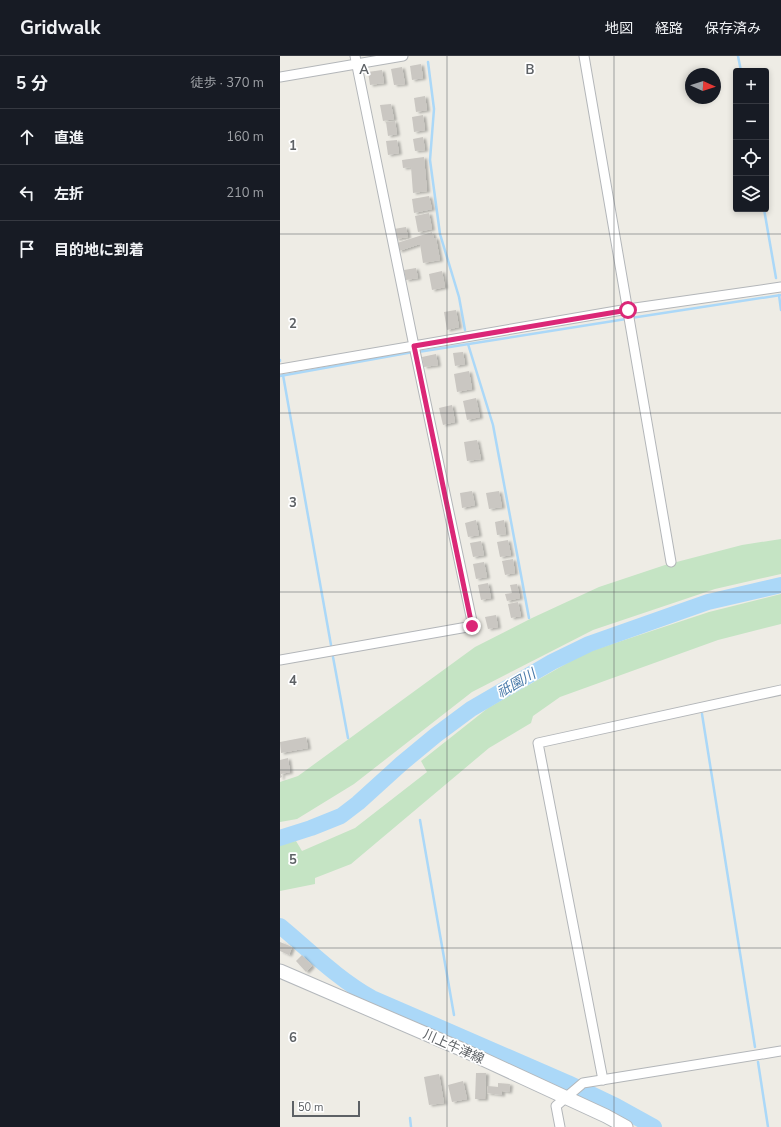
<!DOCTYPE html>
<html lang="ja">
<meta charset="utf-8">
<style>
:root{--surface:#171b24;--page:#242831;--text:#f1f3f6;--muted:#9ea1a6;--line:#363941}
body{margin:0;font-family:"Nunito Sans","Noto Sans JP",sans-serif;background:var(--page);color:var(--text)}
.controls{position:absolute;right:12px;top:12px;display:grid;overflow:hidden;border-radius:4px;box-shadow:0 2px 6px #0003}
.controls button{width:36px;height:36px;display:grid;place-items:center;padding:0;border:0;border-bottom:1px solid var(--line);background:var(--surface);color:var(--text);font:20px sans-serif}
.compass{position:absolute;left:405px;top:12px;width:36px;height:36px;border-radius:50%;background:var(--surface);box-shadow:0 2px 6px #0003;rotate:93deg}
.scale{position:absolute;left:12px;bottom:10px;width:68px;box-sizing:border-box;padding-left:4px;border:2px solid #5d6165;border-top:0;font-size:11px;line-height:14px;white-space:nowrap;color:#5d6165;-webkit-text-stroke:3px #fff;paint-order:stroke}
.stop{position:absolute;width:12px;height:12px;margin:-9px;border:3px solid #db2777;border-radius:50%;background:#fff}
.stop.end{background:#db2777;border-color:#fff;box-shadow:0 1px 4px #0008}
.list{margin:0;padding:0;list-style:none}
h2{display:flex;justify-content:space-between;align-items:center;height:52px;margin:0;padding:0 16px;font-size:17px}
h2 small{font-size:13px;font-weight:400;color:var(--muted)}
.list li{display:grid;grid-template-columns:26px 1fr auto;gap:12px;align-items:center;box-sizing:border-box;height:56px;padding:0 16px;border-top:1px solid var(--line)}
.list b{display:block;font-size:15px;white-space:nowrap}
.list em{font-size:13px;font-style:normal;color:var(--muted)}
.icon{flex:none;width:22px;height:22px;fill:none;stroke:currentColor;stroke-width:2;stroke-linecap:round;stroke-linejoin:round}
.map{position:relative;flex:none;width:501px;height:1071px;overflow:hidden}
header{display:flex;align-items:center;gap:24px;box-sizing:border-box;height:56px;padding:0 20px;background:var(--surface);border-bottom:1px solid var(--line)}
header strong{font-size:19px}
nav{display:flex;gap:22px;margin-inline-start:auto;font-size:14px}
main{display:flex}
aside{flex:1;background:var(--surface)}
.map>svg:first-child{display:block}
.green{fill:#c5e4c4}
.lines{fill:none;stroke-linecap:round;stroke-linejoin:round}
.stream{stroke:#abd8f8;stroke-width:2.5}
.river{stroke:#abd8f8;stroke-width:16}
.building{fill:#cac7c2;filter:url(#shadow)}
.minor-casing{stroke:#b3b6b9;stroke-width:11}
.secondary-casing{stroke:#b4b8bc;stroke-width:15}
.minor{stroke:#fff;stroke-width:9}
.secondary{stroke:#fff;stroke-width:13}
.route{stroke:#db2777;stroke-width:5}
.grid{fill:none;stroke:#5d6165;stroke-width:1;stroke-opacity:0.55}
.labels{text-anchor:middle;stroke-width:3.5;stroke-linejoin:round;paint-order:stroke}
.street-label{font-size:13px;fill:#5d6165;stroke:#fff}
.water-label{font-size:14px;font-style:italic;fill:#497aa9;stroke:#fff}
.grid-label{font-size:13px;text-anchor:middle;font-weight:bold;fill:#5d6165;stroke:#fff;stroke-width:3.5;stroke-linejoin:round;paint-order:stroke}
</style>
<header>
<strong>Gridwalk</strong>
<nav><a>地図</a><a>経路</a><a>保存済み</a></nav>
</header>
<main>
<aside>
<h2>5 分<small>徒歩 · 370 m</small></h2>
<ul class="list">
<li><svg class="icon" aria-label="ahead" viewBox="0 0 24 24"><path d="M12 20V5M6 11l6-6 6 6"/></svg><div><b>直進</b></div><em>160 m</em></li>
<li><svg class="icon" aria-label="left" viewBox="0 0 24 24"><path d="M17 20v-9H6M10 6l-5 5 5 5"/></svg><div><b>左折</b></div><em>210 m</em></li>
<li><svg class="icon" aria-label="arrive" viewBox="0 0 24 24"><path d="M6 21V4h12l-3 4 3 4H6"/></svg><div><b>目的地に到着</b></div></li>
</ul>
</aside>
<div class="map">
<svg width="501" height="1071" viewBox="0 0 501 1071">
<defs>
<filter id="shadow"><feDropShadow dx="3" dy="1.5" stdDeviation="1" flood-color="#0004"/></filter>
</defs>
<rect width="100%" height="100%" fill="#eeece5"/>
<g class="green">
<polygon points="501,483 501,518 435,533 313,574 192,636 74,728 17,763 0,766 0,726 18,720 195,591 252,562 319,531 385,509 462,489"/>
<polygon points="501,538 501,568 438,584 280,641 253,660 251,667 209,692 71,808 35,822 35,828 0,835 0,788 16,785 22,795 75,772 147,716 141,705 208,652 305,597 429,556"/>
</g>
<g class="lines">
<g class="stream">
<polyline points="458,0 461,15"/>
<polyline points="148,6 154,53 150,104 160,178 179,241 185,274"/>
<polyline points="484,153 496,222"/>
<polyline points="499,239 501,254"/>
<polyline points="351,262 501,239"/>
<polyline points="188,288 213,369 249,562"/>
<polyline points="138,296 346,263"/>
<polyline points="0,304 0,305"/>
<polyline points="3,319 51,589"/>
<polyline points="0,320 133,296"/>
<polyline points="53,601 68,682"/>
<polyline points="422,658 475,991"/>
<polyline points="140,764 174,959"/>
<polyline points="478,1006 488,1071"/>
<polyline points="130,1062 131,1071"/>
</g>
<g class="river">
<polyline points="0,782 31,772 61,760 78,747 121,708 156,679 191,653 272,606 309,588 428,546 501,529"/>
<path d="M0 870C30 895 58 923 92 942L288 1027 336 1050 374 1071"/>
</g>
</g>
<g class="building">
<polygon points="141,8 143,22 132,24 130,10"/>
<polygon points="122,11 125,28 114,29 111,13"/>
<polygon points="102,14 104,27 90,29 88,16"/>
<polygon points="145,40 147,54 136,56 134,42"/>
<polygon points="111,48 114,63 103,65 100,49"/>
<polygon points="143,59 145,74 134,76 132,61"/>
<polygon points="115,65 117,78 108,80 106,66"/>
<polygon points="143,81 145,94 135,95 133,83"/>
<polygon points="117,84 119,97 108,99 106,85"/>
<polygon points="144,101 147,135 133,137 131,111 123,112 122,104"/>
<polygon points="149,140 152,153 134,157 132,143"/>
<polygon points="149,157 152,173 138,176 135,160"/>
<polygon points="126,171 128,181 116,183 114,173"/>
<polygon points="152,176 154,182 156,182 160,204 143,207 140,188 119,195 117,187"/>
<polygon points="136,212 138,222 126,224 124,214"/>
<polygon points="162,215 165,231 152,234 149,218"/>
<polygon points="176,254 179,271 167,274 164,256"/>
<polygon points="183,296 185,308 175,310 173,297"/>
<polygon points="156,298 158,309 144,311 142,301"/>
<polygon points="189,315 192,333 177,336 174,318"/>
<polygon points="196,342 200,361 187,364 183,345"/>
<polygon points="172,349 175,366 163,369 159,352"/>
<polygon points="197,384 201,403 187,405 184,386"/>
<polygon points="192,435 195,449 182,452 180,437"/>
<polygon points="219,435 222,451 209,453 206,437"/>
<polygon points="196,464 199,479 188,481 185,467"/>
<polygon points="224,464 226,478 217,479 215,466"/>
<polygon points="228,484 231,499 220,501 217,486"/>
<polygon points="201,485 204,499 193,501 190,487"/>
<polygon points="233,503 235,517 225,519 222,505"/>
<polygon points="204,506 207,521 196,523 193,508"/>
<polygon points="208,527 211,542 201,544 198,529"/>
<polygon points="237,528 240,542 227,545 225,538 232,537 230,529"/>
<polygon points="238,546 241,560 231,562 228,548"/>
<polygon points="216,559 218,571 208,573 205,561"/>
<polygon points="26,681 28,692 1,697 0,686"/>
<polygon points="8,702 10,716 1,718 2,721 0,722 0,704"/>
<polygon points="0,886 12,891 9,899 0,895"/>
<polygon points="22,899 32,910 26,916 16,905"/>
<polygon points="196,1017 206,1017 205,1043 195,1043"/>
<polygon points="159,1018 164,1047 149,1049 144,1021"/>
<polygon points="183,1025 187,1043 172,1046 168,1029"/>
<polygon points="218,1027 230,1028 229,1036 222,1035 222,1039 207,1037 208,1030 218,1031"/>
</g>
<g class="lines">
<defs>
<g id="minor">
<polyline points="304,0 391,506"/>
<polyline points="0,21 123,0"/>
<polyline points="0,313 348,253 501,231"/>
<polyline points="0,604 193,570 134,290 75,0"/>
<polyline points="323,1024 258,687 501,634"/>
<polyline points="280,1071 276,1050 303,1027 501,995"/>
</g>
<polyline id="secondary" points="0,915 181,993 326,1060 346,1071"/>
</defs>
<use href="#minor" class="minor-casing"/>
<use href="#secondary" class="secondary-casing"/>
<use href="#minor" class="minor"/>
<use href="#secondary" class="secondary"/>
</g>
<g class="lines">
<polyline class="route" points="192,570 134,290 348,254"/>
</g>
<path class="grid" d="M167 0V1071M334 0V1071M0 178H501M0 357H501M0 536H501M0 714H501M0 892H501"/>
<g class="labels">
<g class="street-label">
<text transform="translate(174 990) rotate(24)" y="5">川上牛津線</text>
</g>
<g class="water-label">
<text transform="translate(236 627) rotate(-30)" y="5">祇園川</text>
</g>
</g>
<g class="grid-label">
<text x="84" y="18">A</text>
<text x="250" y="18">B</text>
<text x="13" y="94">1</text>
<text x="13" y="272">2</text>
<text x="13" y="451">3</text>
<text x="13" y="629">4</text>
<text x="13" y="808">5</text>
<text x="13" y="986">6</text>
</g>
</svg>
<div class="controls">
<button>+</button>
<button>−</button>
<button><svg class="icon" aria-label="locate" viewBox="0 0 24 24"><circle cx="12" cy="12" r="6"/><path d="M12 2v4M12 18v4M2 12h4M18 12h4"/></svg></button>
<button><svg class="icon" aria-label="layers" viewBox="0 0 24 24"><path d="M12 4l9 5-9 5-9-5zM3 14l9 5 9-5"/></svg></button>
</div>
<svg class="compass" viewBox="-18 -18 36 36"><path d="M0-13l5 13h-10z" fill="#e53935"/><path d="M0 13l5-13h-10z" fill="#9ea1a6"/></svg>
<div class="scale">50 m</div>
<div class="stop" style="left:348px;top:254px"></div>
<div class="stop end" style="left:192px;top:570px"></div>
</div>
</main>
